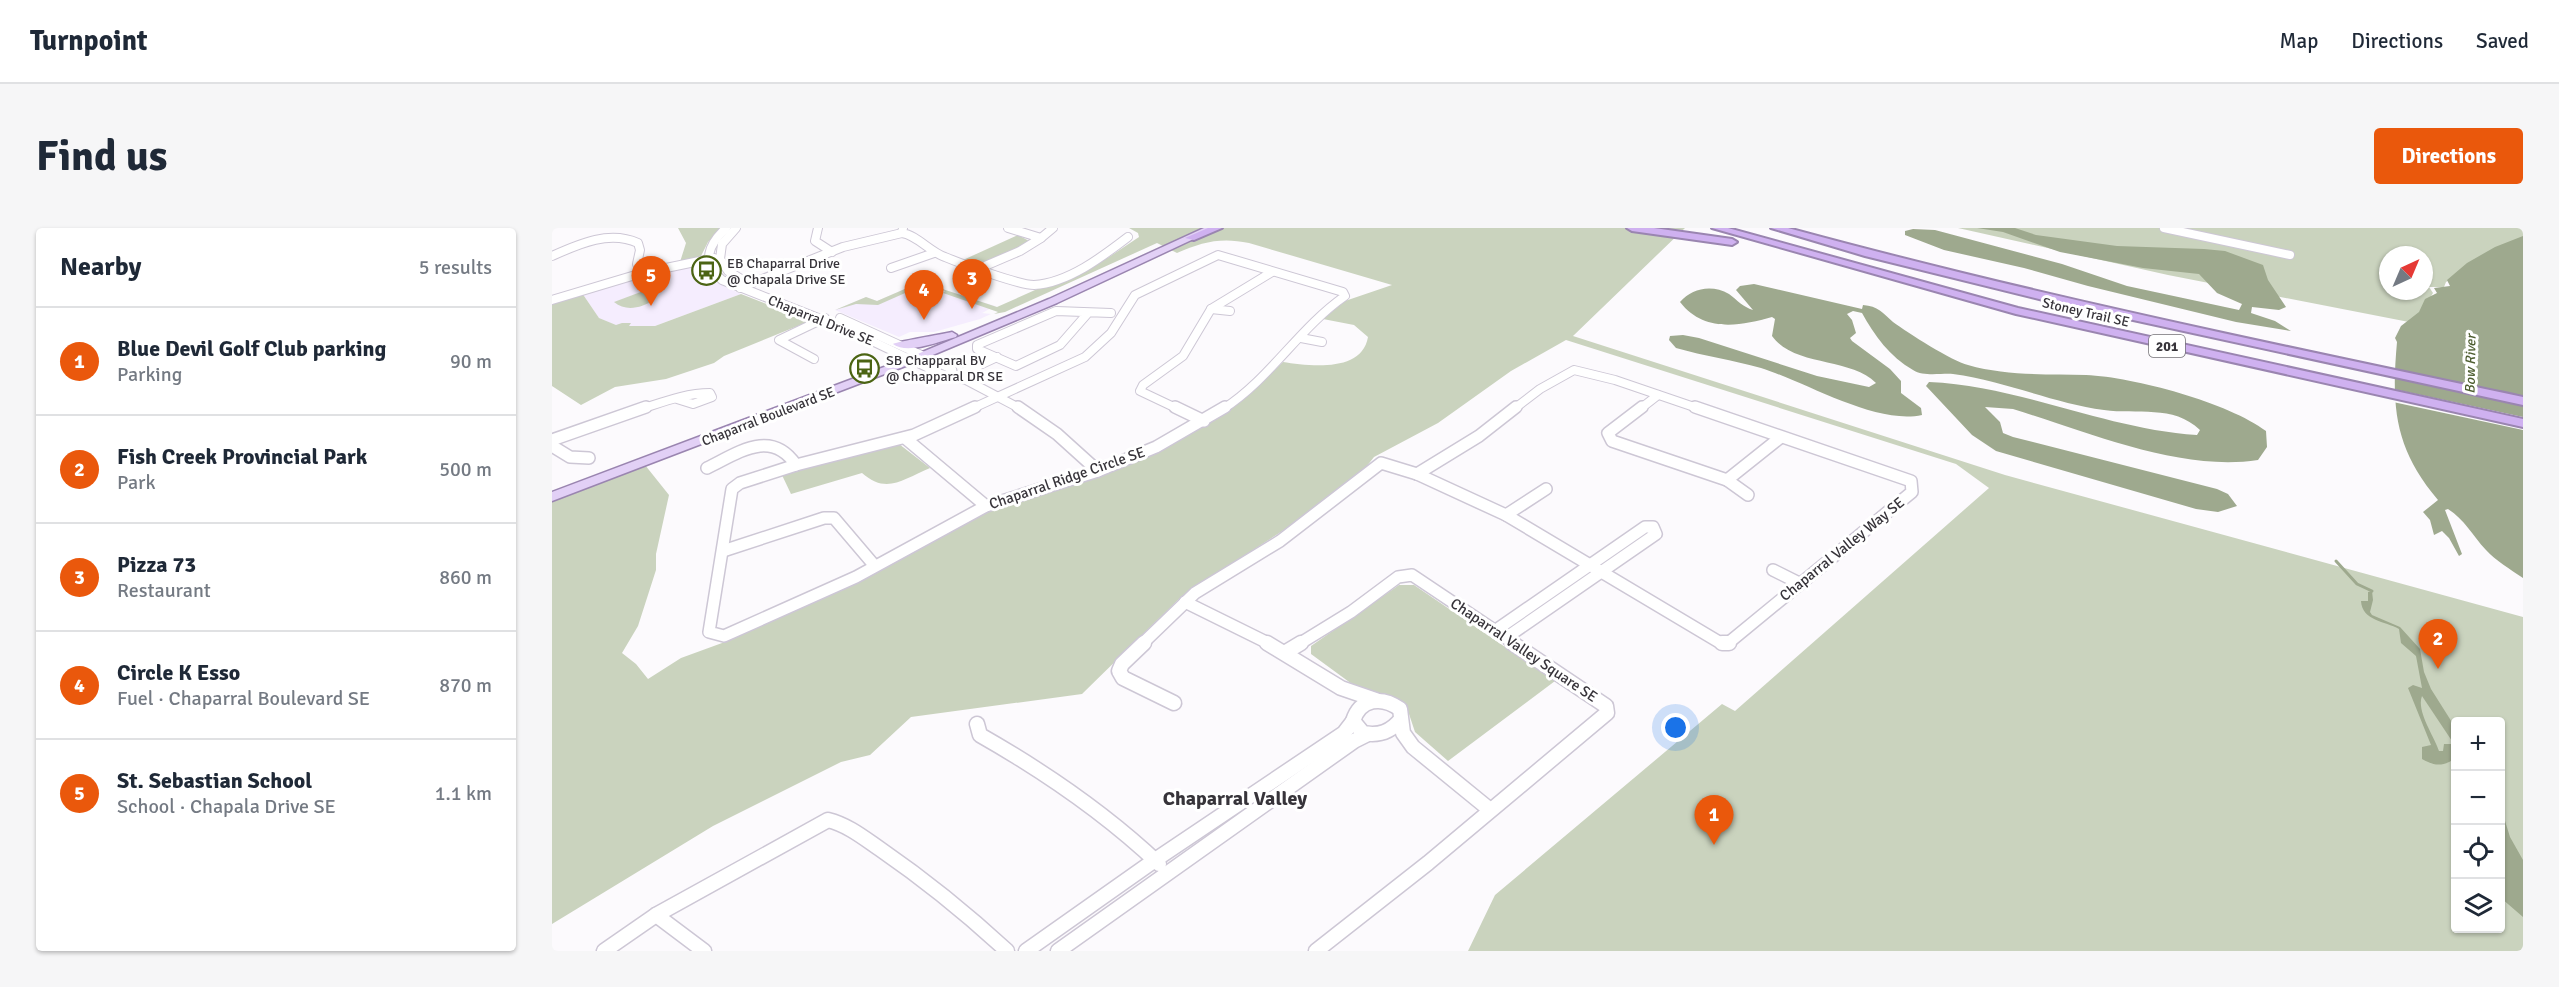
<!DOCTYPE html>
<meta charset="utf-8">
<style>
:root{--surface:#fff;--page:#f6f6f7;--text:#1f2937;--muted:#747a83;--line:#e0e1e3;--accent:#ea580c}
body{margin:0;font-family:Signika,sans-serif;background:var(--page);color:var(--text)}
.controls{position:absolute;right:18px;bottom:18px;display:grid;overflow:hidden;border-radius:6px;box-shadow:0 2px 4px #0004}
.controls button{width:54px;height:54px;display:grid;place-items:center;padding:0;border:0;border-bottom:2px solid var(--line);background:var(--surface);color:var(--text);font:30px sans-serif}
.compass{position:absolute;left:1827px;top:18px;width:54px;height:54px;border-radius:50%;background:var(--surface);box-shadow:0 2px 4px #0004;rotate:44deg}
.you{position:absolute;left:1124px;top:500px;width:21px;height:21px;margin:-15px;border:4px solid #fff;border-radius:50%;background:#1a73e8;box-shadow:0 0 0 9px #1a73e833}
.badge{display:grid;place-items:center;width:39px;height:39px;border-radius:50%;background:var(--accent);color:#fff;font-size:20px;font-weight:700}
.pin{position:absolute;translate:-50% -50px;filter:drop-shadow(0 2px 3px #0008)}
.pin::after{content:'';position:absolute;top:32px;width:21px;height:18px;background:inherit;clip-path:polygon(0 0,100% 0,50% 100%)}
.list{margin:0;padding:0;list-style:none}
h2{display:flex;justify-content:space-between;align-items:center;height:78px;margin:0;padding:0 24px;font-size:26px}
h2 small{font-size:20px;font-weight:400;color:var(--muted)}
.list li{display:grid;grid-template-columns:39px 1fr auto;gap:18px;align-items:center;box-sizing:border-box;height:108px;padding:0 24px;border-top:2px solid var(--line)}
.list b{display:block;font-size:22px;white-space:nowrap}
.list p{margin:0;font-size:20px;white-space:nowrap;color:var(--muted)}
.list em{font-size:20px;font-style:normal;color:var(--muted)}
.icon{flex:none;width:33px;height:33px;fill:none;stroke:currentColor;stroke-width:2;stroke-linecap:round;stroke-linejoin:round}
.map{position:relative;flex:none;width:1971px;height:723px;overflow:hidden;border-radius:6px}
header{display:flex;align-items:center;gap:36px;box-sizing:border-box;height:84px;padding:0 30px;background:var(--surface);border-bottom:2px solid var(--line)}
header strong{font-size:28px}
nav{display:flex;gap:33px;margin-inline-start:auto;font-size:21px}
.intro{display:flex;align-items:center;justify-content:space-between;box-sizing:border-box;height:144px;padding:0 36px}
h1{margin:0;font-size:42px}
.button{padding:15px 27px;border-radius:6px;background:var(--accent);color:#fff;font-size:21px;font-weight:700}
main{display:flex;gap:36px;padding:0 36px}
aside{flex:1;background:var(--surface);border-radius:6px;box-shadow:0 2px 4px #0004}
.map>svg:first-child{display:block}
.built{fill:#f5edfe}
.green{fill:#cad3be;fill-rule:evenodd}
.water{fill:#9ea98e;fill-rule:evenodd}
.pier{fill:#fcfafd}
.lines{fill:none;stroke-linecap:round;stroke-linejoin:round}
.stream{stroke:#9ea98e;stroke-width:3}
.minor-far2-casing{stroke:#cdc7d5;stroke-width:10}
.minor-far1-casing{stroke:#cdc7d5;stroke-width:14}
.minor-casing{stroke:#cdc7d5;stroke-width:17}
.major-casing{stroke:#9a85b0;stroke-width:3}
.highway-casing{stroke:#9a85b0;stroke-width:4}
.minor-far2{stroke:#fff;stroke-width:8}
.minor-far1{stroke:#fff;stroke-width:11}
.minor{stroke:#fff;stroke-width:14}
.major{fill:#e2d0f6;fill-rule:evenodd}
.highway{fill:#cfb1f0;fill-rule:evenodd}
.labels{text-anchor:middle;stroke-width:6;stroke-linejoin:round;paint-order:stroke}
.far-poi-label{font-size:14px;fill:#37343a;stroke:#fff;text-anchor:start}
.far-street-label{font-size:14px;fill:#37343a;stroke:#fff}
.shield{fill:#fff;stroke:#737175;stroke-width:1.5}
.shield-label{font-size:14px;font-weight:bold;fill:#37343a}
.far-water-label{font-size:14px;font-style:italic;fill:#4e5e31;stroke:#fff}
.street-label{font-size:15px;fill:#37343a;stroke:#fff}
.near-neighbourhood-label{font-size:20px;font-weight:bold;fill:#37343a;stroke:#fff}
</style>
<header>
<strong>Turnpoint</strong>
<nav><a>Map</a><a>Directions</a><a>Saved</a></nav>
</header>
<div class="intro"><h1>Find us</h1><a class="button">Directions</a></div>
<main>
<aside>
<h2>Nearby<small>5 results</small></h2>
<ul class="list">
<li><span class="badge">1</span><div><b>Blue Devil Golf Club parking</b><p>Parking</p></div><em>90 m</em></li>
<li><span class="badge">2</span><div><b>Fish Creek Provincial Park</b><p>Park</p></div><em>500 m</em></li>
<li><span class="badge">3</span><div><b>Pizza 73</b><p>Restaurant</p></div><em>860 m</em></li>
<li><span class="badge">4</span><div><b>Circle K Esso</b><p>Fuel · Chaparral Boulevard SE</p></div><em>870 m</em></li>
<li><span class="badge">5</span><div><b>St. Sebastian School</b><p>School · Chapala Drive SE</p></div><em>1.1 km</em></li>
</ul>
</aside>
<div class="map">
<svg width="1971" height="723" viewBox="0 0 1971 723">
<rect width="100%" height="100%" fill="#fcfafd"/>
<g class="built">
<polygon points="147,37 159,52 189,66 103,98 65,98 47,90 30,65 82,50"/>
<polygon points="369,54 443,78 430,85 439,86 428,91 382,104 358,104 347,109 283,82 314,69 325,73"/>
</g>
<g class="green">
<polygon points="126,0 170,0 156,14 149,28 128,34 134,15"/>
<path d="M577 0H1133L1021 108 1453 247 1971 389V723H916L943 667 1170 476 1183 483 1437 260 1404 236 1014 112 959 143 886 195 822 229 811 243 752 289 629 369 530 466 359 489 318 527 289 534 161 598 0 696V271L93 237 117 267 104 326V342L86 398 70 425 84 436 96 451 129 430 181 411 444 280 536 250 695 168 731 134C757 138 810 145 816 109L802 97 771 91 793 73 840 57 697 15C669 9 650 14 625 25L605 15 453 84 442 86 446 84 391 65 393 63C385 60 378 61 369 58L326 77 304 76 283 82 314 69 325 73 369 54 445 79 557 29 587 9 586 5ZM1904 494H1948V700H1904Z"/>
<path d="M1406 0H1971V10L1894 54 1892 59H1877L1881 65 1869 85 1857 94 1616 47ZM1836 27H1872V63H1836Z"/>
<polygon points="466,7 479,14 429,36 411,32"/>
<path d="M94 62 102 72C89 80 74 84 62 74Z"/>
<polygon points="30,65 47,90 64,97 70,95 79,95 77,98 103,98 189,66 258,93 172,128 162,135 114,151 63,159 29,177 0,158 0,75"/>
<path d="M347 216 378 240C351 251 335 267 310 245L239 266 229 245Z"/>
<polygon points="847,357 862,357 1003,453 896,533 863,504 854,477 846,471 804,459 759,426 759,418"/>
</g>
<g class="water">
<polygon points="1425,0 1463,0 1484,7 1565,18 1652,21 1673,23 1711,37 1716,52 1734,79 1727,82 1700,79 1699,85 1723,93 1739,103 1684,94 1536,58 1472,40 1392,22 1353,7 1353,3 1361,1 1383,2 1510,36 1575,58 1687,82 1690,76 1665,65 1647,46 1591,40 1508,24 1451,4"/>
<path d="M1971 8V350C1958 341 1944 333 1934 322 1920 307 1913 292 1896 281L1893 282 1910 326 1907 328 1897 310 1890 303 1882 307 1878 292 1871 284 1886 272C1843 221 1839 180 1845 114L1843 110 1849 98 1867 84 1873 71 1885 65 1882 60 1898 58 1895 52 1915 35 1943 19Z"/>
<path d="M1202 56 1310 81 1311 77C1326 78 1331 85 1341 94 1356 105 1400 133 1416 137 1454 148 1495 146 1534 147 1582 149 1677 175 1714 203L1715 219 1706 232C1628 244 1536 204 1461 181L1433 179 1448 194 1451 205 1461 209 1665 261 1676 266 1685 278 1666 284 1644 281 1444 223 1420 207 1374 158 1377 154C1469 158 1553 201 1645 207L1648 202C1621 176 1585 187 1552 182 1501 175 1453 153 1401 146 1389 145 1372 149 1361 142 1338 129 1322 107 1310 85L1301 83 1295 86 1300 92 1304 105 1298 110 1300 113 1338 141 1349 153V165L1369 180 1370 187C1323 197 1254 154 1209 140 1181 132 1152 128 1124 120L1117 112 1118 108 1131 107 1147 110 1265 148 1317 159 1324 155C1298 129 1242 139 1220 108L1223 91 1220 89C1188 98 1152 105 1128 74 1140 60 1160 56 1177 66 1185 72 1191 79 1201 82L1184 62 1188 58Z"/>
<path d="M1820 363 1821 372 1818 384 1820 387 1848 399 1868 421 1872 444 1879 461 1903 499V535L1899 533C1888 539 1881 537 1870 531V519L1879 517 1856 460 1861 457 1870 460 1864 428 1849 415 1847 401C1833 393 1810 393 1809 373H1816V364ZM1870 468 1902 516H1892L1891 523H1887C1882 508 1864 483 1870 468Z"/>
<polygon points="1949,580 1958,609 1971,632 1971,689 1949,670"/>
</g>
<polygon class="pier" points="1841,161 1971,189 1971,202 1841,174"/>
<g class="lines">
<polyline class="stream" points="1784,333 1805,356 1820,363"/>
<defs>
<g id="minor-far2">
<path d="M174 0C156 17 149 34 170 52L299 103 389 146 414 152 469 181"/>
<polyline points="184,0 170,16 168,31 176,43 194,54"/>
<polyline points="266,0 263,13 280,24"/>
<path d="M351 0 350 5C365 7 378 24 393 29 410 36 467 57 482 57 516 55 550 29 576 9"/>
<polyline points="1612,0 1738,27"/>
<polyline points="489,10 501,0"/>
<path d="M0 28C27 16 57 2 86 15L88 22 85 36 90 45"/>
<polyline points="339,40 382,25"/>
<polyline points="426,41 468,23 489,10 456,0"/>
<polyline points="188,60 291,19 350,5"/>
<polyline points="0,72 90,45 162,30"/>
<polyline points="659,81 678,83"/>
<polyline points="536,85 508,117 464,138 425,121 425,117 504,83 559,85"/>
<polyline points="288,90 400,141 401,146"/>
<polyline points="749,110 770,114"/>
<polyline points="262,131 227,112 273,90"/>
<polyline points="404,148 445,129"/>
<path d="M89 181C111 174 134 165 158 165L160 169 141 176 125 171"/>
<path d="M419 181 533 129 559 105 583 67 666 27 791 64 793 68C747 100 718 151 671 181"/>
<polyline points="626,181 588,163 591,157 631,128 659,81 720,44"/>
<polyline points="962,181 988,161 1022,142 1063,152 1148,181"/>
<polyline points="1088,181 1106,167"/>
</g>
<g id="minor-far1">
<polyline points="423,179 362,207 244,237 188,255 180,261 157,404 172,408 304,349 434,278 546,243 604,219 673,179"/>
<polyline points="466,179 505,206 546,243"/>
<polyline points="623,179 652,193"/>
<polyline points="1090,179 1056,205 1060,213 1175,252 1229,209"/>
<polyline points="353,210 434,278"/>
<polyline points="0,212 94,179"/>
<polyline points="0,218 18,229 37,230"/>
<path d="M155 240C186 225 219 200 244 237"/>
<polyline points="865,246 954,287 1167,414 1175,416 1360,264 1359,253 1143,179"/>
<polyline points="865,246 927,208 964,179"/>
<polyline points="1175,252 1196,267"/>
<polyline points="954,287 994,261"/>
<polyline points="171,323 272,290 282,290 322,337"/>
<polyline points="1221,342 1247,355"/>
<polyline points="633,374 718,416"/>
<polyline points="944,402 1093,299 1101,299 1104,306 955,409"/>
<polyline points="590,416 643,365 728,313 829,235 865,246"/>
<polyline points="747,416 799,384 846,349 860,347 963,416"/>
</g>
<g id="minor">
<polyline points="592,415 570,436 567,443 571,450 622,475"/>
<polyline points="715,415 789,460 824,472"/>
<polyline points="1170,415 1177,415"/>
<polyline points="734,424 749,415"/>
<path d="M849 491C839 504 827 508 811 505L801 493C808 470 830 468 848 481L851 505 861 519 937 581"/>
<path d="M425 496 428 507C493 544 553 585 607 636"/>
<polyline points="104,687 152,723"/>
<path d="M52 723 104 687 276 592C296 597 312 610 328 621 373 652 415 686 455 723"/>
<polyline points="474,723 603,632 792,505 802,492"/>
<polyline points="506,723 802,513 816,506"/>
<polyline points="764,723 876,635 1055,485 1054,478 960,415"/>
</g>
<g id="major">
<polygon points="652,0 665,0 505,75 364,134 0,273 0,264 356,130 497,71"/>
<path d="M400 104 405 107 404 109C388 113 356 127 341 116 344 114 391 106 400 104Z"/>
</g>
<g id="highway">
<polygon points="656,0 670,0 642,12 633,10"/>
<polygon points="1075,0 1102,0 1180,11 1185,14 1180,17 1080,3"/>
<polygon points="1160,0 1176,0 1466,80 1971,191 1971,199 1464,86"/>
<path d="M1219 0H1236C1478 66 1725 117 1971 169V177L1503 75 1313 28Z"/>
</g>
</defs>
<use href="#minor-far2" class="minor-far2-casing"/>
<use href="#minor-far1" class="minor-far1-casing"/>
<use href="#minor" class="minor-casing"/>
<use href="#major" class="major-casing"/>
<use href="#highway" class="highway-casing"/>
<use href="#minor-far2" class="minor-far2"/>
<use href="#minor-far1" class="minor-far1"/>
<use href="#minor" class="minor"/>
<use href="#major" class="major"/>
<use href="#highway" class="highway"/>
</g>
<defs>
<symbol id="bus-ring" viewBox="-11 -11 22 22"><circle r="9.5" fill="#fff" stroke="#4b6413" stroke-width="1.5"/><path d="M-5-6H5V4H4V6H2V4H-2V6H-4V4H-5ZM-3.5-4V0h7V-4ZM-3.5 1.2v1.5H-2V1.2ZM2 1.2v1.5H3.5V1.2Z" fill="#4b6413"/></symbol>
</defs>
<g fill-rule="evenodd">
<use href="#bus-ring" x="138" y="26" width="33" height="33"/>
<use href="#bus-ring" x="296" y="124" width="33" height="33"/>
</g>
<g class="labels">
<g class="far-poi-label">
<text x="175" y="40">EB Chaparral Drive<tspan x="175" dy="16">@ Chapala Drive SE</tspan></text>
<text x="334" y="137">SB Chapparal BV<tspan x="334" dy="16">@ Chapparal DR SE</tspan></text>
</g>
<g class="far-street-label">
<text transform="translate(1534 84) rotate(13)" y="5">Stoney Trail SE</text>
<text transform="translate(269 92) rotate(22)" y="5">Chaparral Drive SE</text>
<text transform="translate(216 188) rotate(-21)" y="5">Chaparral Boulevard SE</text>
</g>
<rect class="shield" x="1597" y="107" width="36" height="22" rx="4.5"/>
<g class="shield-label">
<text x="1615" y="123">201</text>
</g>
<g class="far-water-label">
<text transform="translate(1918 136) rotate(-89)" y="5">Bow River</text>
</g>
<g class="street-label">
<text transform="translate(515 250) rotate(-19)" y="5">Chaparral Ridge Circle SE</text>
<text transform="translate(1290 321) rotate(-39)" y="5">Chaparral Valley Way SE</text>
<text transform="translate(972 422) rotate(34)" y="5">Chaparral Valley Square SE</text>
</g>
<g class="near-neighbourhood-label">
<text x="683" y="577">Chaparral Valley</text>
</g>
</g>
</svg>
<div class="controls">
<button>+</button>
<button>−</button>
<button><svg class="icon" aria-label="locate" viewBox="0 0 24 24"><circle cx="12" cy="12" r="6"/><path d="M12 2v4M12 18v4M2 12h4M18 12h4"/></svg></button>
<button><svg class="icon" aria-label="layers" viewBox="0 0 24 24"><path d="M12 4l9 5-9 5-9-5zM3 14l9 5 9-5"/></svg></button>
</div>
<svg class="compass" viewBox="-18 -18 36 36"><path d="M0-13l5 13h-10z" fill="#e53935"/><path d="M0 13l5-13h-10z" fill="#747a83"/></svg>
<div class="you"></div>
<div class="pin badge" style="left:1162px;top:617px">1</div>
<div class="pin badge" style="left:1886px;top:441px">2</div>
<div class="pin badge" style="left:420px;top:81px">3</div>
<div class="pin badge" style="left:372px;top:92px">4</div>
<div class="pin badge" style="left:99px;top:78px">5</div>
</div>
</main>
